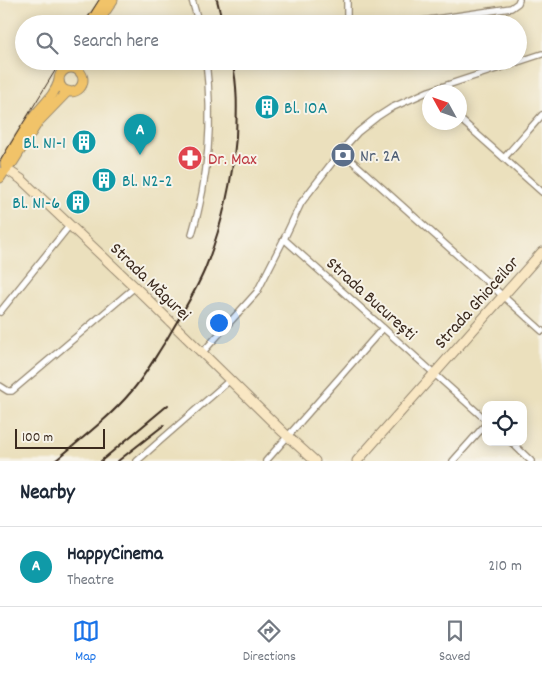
<!DOCTYPE html>
<meta charset="utf-8">
<style>
:root{--surface:#fff;--page:#f2f2f3;--text:#1f2937;--muted:#747a83;--line:#e0e1e3;--accent:#1a73e8}
body{margin:0;font-family:Dekko,sans-serif;background:var(--page);color:var(--text)}
.controls{position:absolute;right:15px;bottom:15px;display:grid;overflow:hidden;border-radius:10px;box-shadow:0 2px 12px #0003}
.controls button{width:45px;height:45px;display:grid;place-items:center;padding:0;border:0;border-bottom:1px solid var(--line);background:var(--surface);color:var(--text);font:25px sans-serif}
.compass{position:absolute;left:422px;top:85px;width:45px;height:45px;border-radius:50%;background:var(--surface);box-shadow:0 2px 12px #0003;rotate:310deg}
.scale{position:absolute;left:15px;bottom:12px;width:90px;box-sizing:border-box;padding-left:5px;border:2px solid #3b2a1e;border-top:0;font-size:14px;line-height:18px;white-space:nowrap;color:#3b2a1e;-webkit-text-stroke:4px #f7f3e8;paint-order:stroke}
.you{position:absolute;left:218px;top:322px;width:18px;height:18px;margin:-12px;border:4px solid #fff;border-radius:50%;background:#1a73e8;box-shadow:0 0 0 8px #1a73e833}
.badge{display:grid;place-items:center;width:32px;height:32px;border-radius:50%;background:var(--accent);color:#fff;font-size:16px;font-weight:700}
.pin{position:absolute;translate:-50% -41px;filter:drop-shadow(0 1px 2px #0008)}
.pin::after{content:'';position:absolute;top:26px;width:18px;height:15px;background:inherit;clip-path:polygon(0 0,100% 0,50% 100%)}
.list{margin:0;padding:0;list-style:none}
h2{display:flex;justify-content:space-between;align-items:center;height:65px;margin:0;padding:0 20px;font-size:21px}
h2 small{font-size:16px;font-weight:400;color:var(--muted)}
.list li{display:grid;grid-template-columns:32px 1fr auto;gap:15px;align-items:center;box-sizing:border-box;height:80px;padding:0 20px;border-top:1px solid var(--line)}
.list b{display:block;font-size:19px;white-space:nowrap}
.list p{margin:0;font-size:16px;white-space:nowrap;color:var(--muted)}
.list em{font-size:16px;font-style:normal;color:var(--muted)}
.icon{flex:none;width:28px;height:28px;fill:none;stroke:currentColor;stroke-width:2;stroke-linecap:round;stroke-linejoin:round}
.map{position:relative;flex:none;width:542px;height:461px;overflow:hidden}
.search{position:absolute;background:var(--surface);box-shadow:0 2px 12px #0003;left:15px;right:15px;top:15px;height:55px;display:flex;align-items:center;gap:12px;box-sizing:border-box;padding:0 18px;border-radius:28px;color:var(--muted);font-size:19px}
.sheet{height:145px;background:var(--surface)}
nav{display:flex;justify-content:space-around;align-items:center;box-sizing:border-box;height:70px;border-top:1px solid var(--line);background:var(--surface);font-size:14px;color:var(--muted)}
nav a{display:grid;justify-items:center;gap:2px}
nav .on{color:var(--accent)}
.map>svg:first-child{display:block}
.lines{fill:none;stroke-linecap:round;stroke-linejoin:round}
.street-casing{stroke:#93856e;stroke-width:8}
.secondary-casing{stroke:#93856e;stroke-width:11}
.primary-casing{stroke:#93856e;stroke-width:11}
.street{stroke:#fff;stroke-width:5.5}
.secondary{stroke:#f9e7c3;stroke-width:9}
.primary{stroke:#f1c369;stroke-width:9}
.tram{stroke:#3b2a1e;stroke-width:1}
.rail{stroke:#3b2a1e;stroke-width:2}
.labels{text-anchor:middle;stroke-width:4;stroke-linejoin:round;paint-order:stroke}
.culture-label{font-size:18px;fill:#0d838f;stroke:#f7f3e8;text-anchor:start}
.service-label{font-size:18px;fill:#4e5e75;stroke:#f7f3e8;text-anchor:start}
.health-label{font-size:18px;fill:#be3a42;stroke:#f7f3e8;text-anchor:start}
.street-label{font-size:18px;fill:#3b2a1e;stroke:#f7f3e8}
</style>
<div class="map">
<svg width="542" height="461" viewBox="0 0 542 461">
<rect width="100%" height="100%" fill="#f7f3e8"/>
<filter id="ink" filterUnits="userSpaceOnUse"><feTurbulence type="fractalNoise" baseFrequency=".02" numOctaves="2"/><feDisplacementMap in="SourceGraphic" scale="10" xChannelSelector="R" yChannelSelector="G"/><feConvolveMatrix kernelMatrix="1 2 1 2 8 2 1 2 1" color-interpolation-filters="sRGB"/></filter>
<filter id="wash" filterUnits="userSpaceOnUse"><feTurbulence type="fractalNoise" baseFrequency=".0096" numOctaves="4" result="noise"/><feDisplacementMap in="SourceGraphic" scale="20" xChannelSelector="R" yChannelSelector="G"/><feGaussianBlur stdDeviation="1.12" result="paint"/><feColorMatrix in="noise" values="0 0 0 0 0 0 0 0 0 0 0 0 0 0 0 0 0 1.4 0 .05"/><feComposite in="paint" operator="in"/></filter>
<g filter="url(#wash)">
<rect width="100%" height="100%" fill="#ebe0bd"/>
</g>
<g filter="url(#ink)">
<g class="lines">
<defs>
<g id="street">
<polyline points="192,0 199,24"/>
<polyline points="347,0 347,24"/>
<polyline points="401,24 511,8 518,3 519,0"/>
<polyline points="460,119 542,192"/>
<polyline points="341,151 542,331"/>
<polyline points="504,158 542,115"/>
<path d="M192 234C209 178 213 120 206 61"/>
<polyline points="284,239 486,420"/>
<polyline points="0,312 70,225"/>
<polyline points="202,353 257,292 284,239 301,203 341,151 358,132 377,117 391,108 429,91 542,54"/>
<polyline points="0,386 8,391 12,391 135,287"/>
<polyline points="511,442 531,461"/>
<polyline points="137,461 230,380"/>
<polyline points="266,461 383,328"/>
<polyline points="453,461 486,424"/>
</g>
<g id="secondary">
<polyline points="6,169 21,179 135,287 283,432 315,461"/>
<polyline points="357,461 542,252"/>
</g>
<g id="primary">
<polyline points="89,24 105,0"/>
<polyline points="97,24 113,0"/>
<circle cx="71" cy="80" r="12"/>
<path d="M6 169 5 163C13 148 22 133 32 119 41 106 54 97 59 81"/>
<polyline points="0,178 6,169 13,162 38,122 68,91"/>
</g>
</defs>
<use href="#street" class="street-casing"/>
<use href="#secondary" class="secondary-casing"/>
<use href="#primary" class="primary-casing"/>
<use href="#street" class="street"/>
<use href="#secondary" class="secondary"/>
<use href="#primary" class="primary"/>
<g class="tram">
<polyline points="84,24 99,0"/>
<polyline points="0,161 61,61"/>
</g>
<g class="rail">
<polyline points="217,0 223,24"/>
<path d="M55 461C81 439 109 418 131 392 145 376 155 357 167 339 180 316 195 293 205 269 222 226 232 183 236 137 237 111 238 86 232 61"/>
<polyline points="101,461 168,405"/>
<polyline points="118,461 164,425"/>
</g>
</g>
</g>
<defs>
<symbol id="building-disc" viewBox="-11 -11 22 22"><circle r="9.5" fill="#0f9aa8" stroke="#f7f3e8"/><path d="M-4-6H4V6H1V3H-1V6H-4ZM-2.5-4.3h1.7v1.8h-1.7ZM.8-4.3h1.7v1.8H.8ZM-2.5-1h1.7V.8h-1.7ZM.8-1h1.7V.8H.8Z" fill="#fff"/></symbol>
<symbol id="bank-disc" viewBox="-11 -11 22 22"><circle r="9.5" fill="#5c6f8a" stroke="#f7f3e8"/><path d="M-6-4H6V4H-6ZM0-2.3a2.3 2.3 0 1 0 0 4.6a2.3 2.3 0 1 0 0-4.6Z" fill="#fff"/></symbol>
<symbol id="pharmacy-disc" viewBox="-11 -11 22 22"><circle r="9.5" fill="#e0444e" stroke="#f7f3e8"/><path d="M-2-6h4v4h4v4h-4v4h-4v-4h-4v-4h4Z" fill="#fff"/></symbol>
</defs>
<g fill-rule="evenodd">
<use href="#building-disc" x="253" y="93" width="28" height="28"/>
<use href="#building-disc" x="70" y="128" width="28" height="28"/>
<use href="#bank-disc" x="329" y="141" width="28" height="28"/>
<use href="#pharmacy-disc" x="176" y="144" width="28" height="28"/>
<use href="#building-disc" x="90" y="166" width="28" height="28"/>
<use href="#building-disc" x="64" y="188" width="28" height="28"/>
</g>
<g class="labels">
<g class="culture-label">
<text x="284" y="113">Bl. 10A</text>
<text x="66" y="148" text-anchor="end">Bl. N1-1</text>
<text x="122" y="186">Bl. N2-2</text>
<text x="60" y="208" text-anchor="end">Bl. N1-6</text>
</g>
<g class="service-label">
<text x="360" y="161">Nr. 2A</text>
</g>
<g class="health-label">
<text x="208" y="164">Dr. Max</text>
</g>
<g class="street-label">
<text transform="translate(151 281) rotate(44)" y="6">Strada Măgurei</text>
<text transform="translate(372 298) rotate(42)" y="6">Strada București</text>
<text transform="translate(476 302) rotate(-48)" y="6">Strada Ghioceilor</text>
</g>
</g>
</svg>
<div class="controls">
<button><svg class="icon" aria-label="locate" viewBox="0 0 24 24"><circle cx="12" cy="12" r="6"/><path d="M12 2v4M12 18v4M2 12h4M18 12h4"/></svg></button>
</div>
<svg class="compass" viewBox="-18 -18 36 36"><path d="M0-13l5 13h-10z" fill="#e53935"/><path d="M0 13l5-13h-10z" fill="#747a83"/></svg>
<div class="scale">100 m</div>
<div class="you"></div>
<div class="pin badge" style="left:140px;top:155px;background:#0f9aa8">A</div>
<div class="search"><svg class="icon" aria-label="search" viewBox="0 0 24 24"><circle cx="10" cy="10" r="6"/><path d="M15 15l6 6"/></svg>Search here</div>
</div>
<section class="sheet">
<h2>Nearby<small></small></h2>
<ul class="list">
<li><span class="badge" style="background:#0f9aa8">A</span><div><b>HappyCinema</b><p>Theatre</p></div><em>210 m</em></li>
</ul>
</section>
<nav>
<a class="on"><svg class="icon" aria-label="map" viewBox="0 0 24 24"><path d="M3 6l6-2 6 2 6-2v14l-6 2-6-2-6 2zM9 4v14M15 6v14"/></svg>Map</a>
<a><svg class="icon" aria-label="directions" viewBox="0 0 24 24"><path d="M12 3l9 9-9 9-9-9zM9 14v-3h6M13 9l2 2-2 2"/></svg>Directions</a>
<a><svg class="icon" aria-label="saved" viewBox="0 0 24 24"><path d="M7 4h10v16l-5-4-5 4z"/></svg>Saved</a>
</nav>
